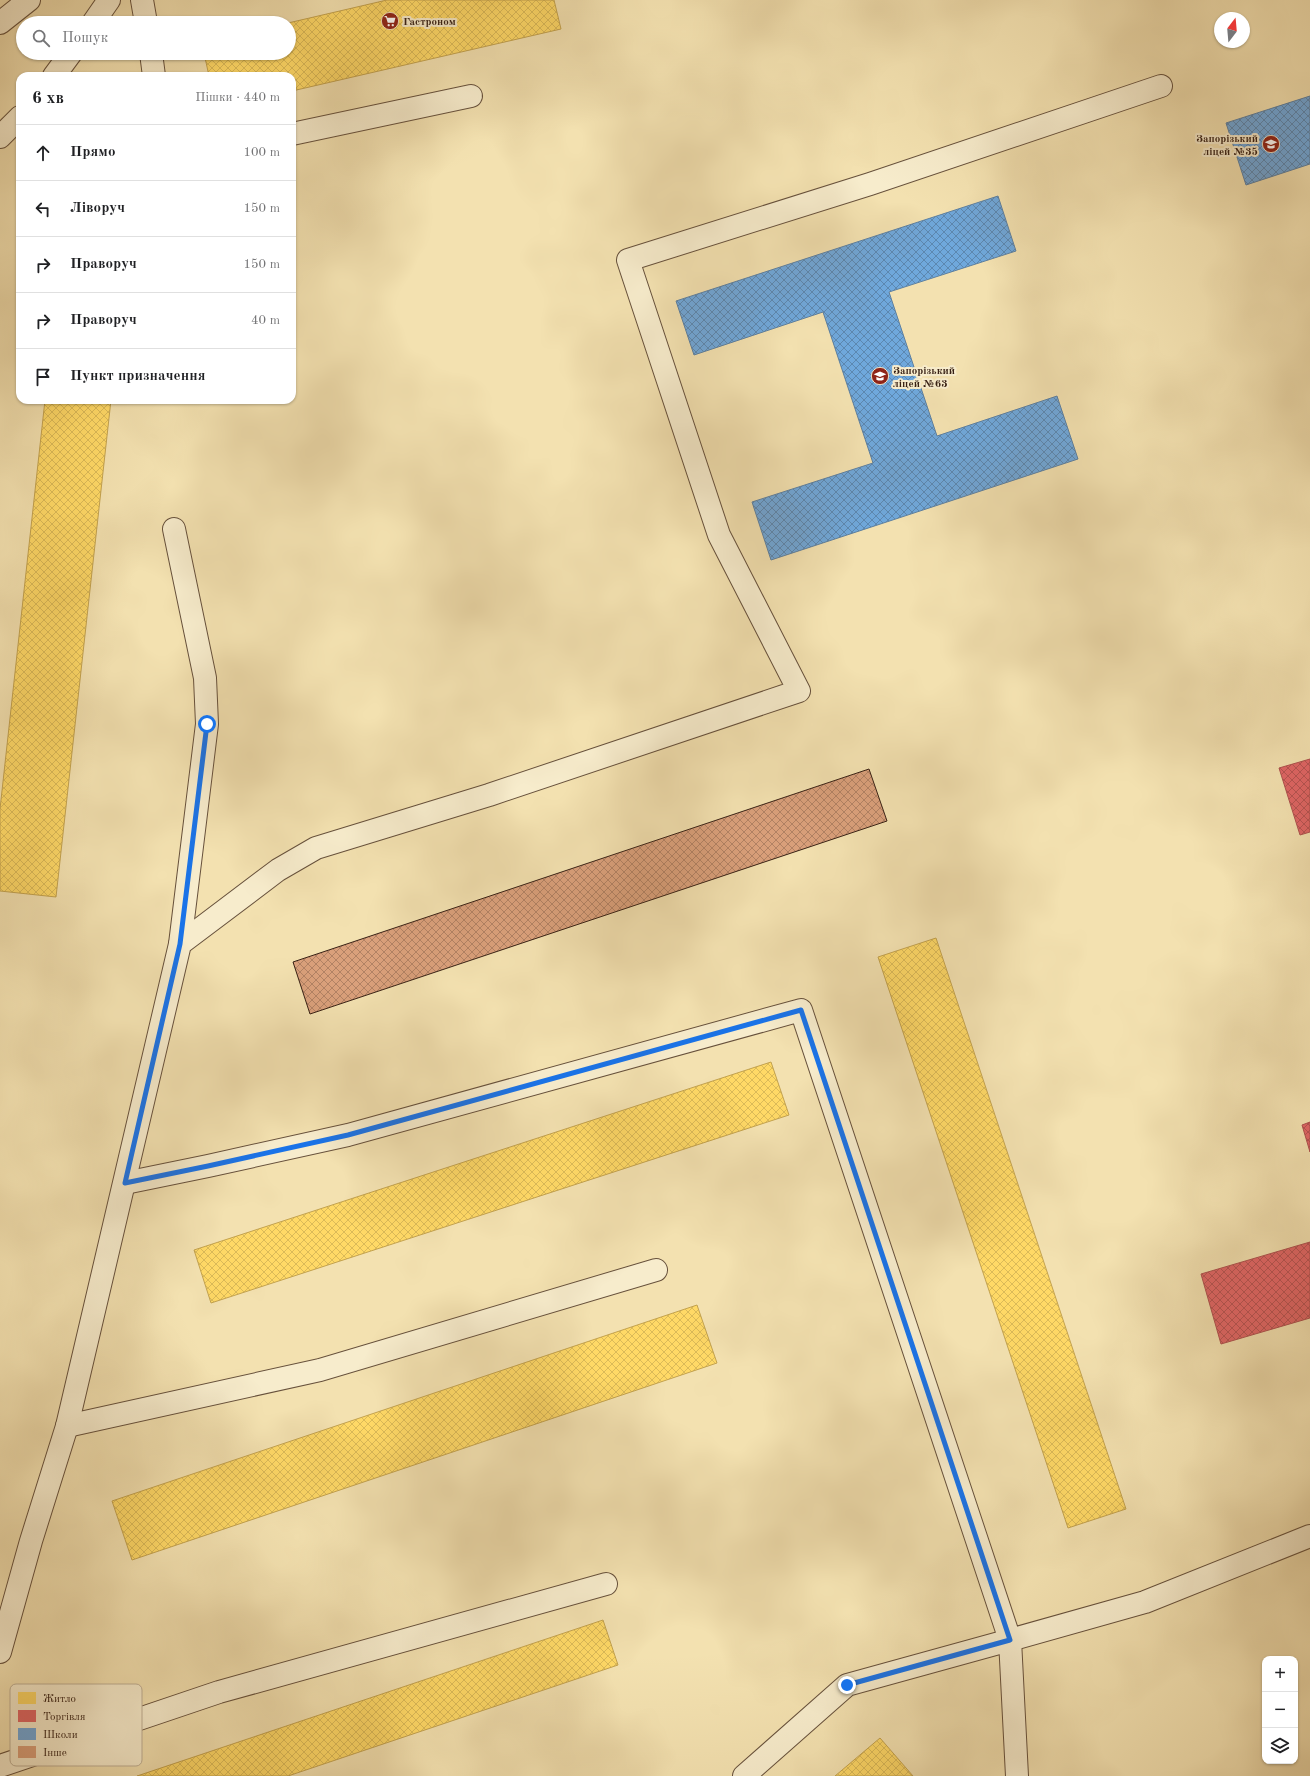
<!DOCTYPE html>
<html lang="uk">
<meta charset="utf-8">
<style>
:root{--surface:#fff;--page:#f6f6f6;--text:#202124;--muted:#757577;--line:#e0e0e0}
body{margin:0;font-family:"Old Standard TT",serif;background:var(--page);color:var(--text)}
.controls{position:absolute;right:12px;bottom:12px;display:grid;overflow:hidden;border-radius:8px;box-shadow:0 1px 3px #0004}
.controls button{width:36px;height:36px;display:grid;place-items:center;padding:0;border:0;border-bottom:1px solid var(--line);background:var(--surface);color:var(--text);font:20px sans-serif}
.compass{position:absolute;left:1214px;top:12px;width:36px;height:36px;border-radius:50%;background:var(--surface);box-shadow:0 1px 3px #0004;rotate:16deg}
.stop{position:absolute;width:12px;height:12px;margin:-9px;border:3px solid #1a73e8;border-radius:50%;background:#fff}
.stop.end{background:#1a73e8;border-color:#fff;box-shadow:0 1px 4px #0008}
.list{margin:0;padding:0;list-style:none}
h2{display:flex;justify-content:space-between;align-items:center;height:52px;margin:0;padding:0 16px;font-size:17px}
h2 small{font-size:13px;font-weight:400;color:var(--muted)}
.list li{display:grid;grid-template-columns:26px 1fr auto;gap:12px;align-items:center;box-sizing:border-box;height:56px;padding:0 16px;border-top:1px solid var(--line)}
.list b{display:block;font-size:15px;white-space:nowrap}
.list em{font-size:13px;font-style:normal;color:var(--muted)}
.icon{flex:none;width:22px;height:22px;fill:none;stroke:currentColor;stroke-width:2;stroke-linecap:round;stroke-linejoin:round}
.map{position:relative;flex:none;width:1310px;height:1776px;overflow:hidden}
.search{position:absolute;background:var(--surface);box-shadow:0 1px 3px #0004;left:16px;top:16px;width:280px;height:44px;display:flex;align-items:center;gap:10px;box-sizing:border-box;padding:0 14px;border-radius:22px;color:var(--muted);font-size:15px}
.panel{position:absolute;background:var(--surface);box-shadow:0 1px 3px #0004;left:16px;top:72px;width:280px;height:332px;border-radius:12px}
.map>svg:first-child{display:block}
.homes{fill:url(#homes-cross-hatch);stroke:#c3a24e}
.shops{fill:url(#shops-cross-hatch);stroke:#ae514e}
.schools{fill:url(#schools-cross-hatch);stroke:#5e80a0}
.building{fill:url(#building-cross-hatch);stroke:#382115}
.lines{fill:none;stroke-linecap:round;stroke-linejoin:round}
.minor-casing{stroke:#67513c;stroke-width:24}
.minor{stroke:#f7eccc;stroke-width:22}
.route{stroke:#1a73e8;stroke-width:5}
.labels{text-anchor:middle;stroke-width:4;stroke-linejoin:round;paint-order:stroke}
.poi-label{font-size:11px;font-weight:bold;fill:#382115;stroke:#f7eccc;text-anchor:start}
.key{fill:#f7eccc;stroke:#beaf95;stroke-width:1}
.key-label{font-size:11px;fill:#382115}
</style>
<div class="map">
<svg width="1310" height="1776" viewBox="0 0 1310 1776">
<defs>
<pattern id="homes-cross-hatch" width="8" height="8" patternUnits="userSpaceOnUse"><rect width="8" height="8" fill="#ffd966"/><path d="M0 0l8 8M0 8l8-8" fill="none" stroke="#dbba58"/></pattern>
<pattern id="shops-cross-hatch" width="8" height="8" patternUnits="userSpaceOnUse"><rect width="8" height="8" fill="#e06666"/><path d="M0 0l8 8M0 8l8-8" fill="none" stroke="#b75453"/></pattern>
<pattern id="schools-cross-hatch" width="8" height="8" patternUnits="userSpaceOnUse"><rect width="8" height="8" fill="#6fa8dc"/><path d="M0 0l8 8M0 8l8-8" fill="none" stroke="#5c88b1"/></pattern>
<pattern id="building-cross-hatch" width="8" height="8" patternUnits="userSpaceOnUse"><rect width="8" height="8" fill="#daa07b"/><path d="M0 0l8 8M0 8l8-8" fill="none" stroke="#b28264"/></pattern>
</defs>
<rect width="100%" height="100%" fill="#f3e1b0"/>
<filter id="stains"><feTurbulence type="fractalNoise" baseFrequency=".005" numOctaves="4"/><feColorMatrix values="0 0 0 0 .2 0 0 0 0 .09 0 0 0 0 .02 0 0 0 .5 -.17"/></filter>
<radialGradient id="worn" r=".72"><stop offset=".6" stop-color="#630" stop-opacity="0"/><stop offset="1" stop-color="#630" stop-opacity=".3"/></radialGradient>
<g class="homes">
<polygon points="387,0 554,0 561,29 292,91 292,76 209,76 204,53 289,53 288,23"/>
<polygon points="45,400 111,400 56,897 0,891 0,809"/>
<polygon points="936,938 1126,1509 1068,1528 878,957"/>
<polygon points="771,1062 789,1115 211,1303 194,1250"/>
<polygon points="697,1305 717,1363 132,1560 112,1501"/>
<polygon points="603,1620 618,1665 288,1776 137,1776"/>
<polygon points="880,1738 913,1776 835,1776"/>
</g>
<g class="shops">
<polygon points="1310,759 1310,832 1300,835 1279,768"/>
<polygon points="1310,1122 1310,1152 1302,1125"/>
<polygon points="1310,1242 1310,1318 1221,1344 1201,1274"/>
</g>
<g class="schools">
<polygon points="1310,96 1310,164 1246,185 1226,123"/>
<polygon points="998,196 1016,251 889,292 937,436 1057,396 1078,459 771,560 752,502 873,463 823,312 694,355 676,301"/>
</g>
<polygon class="building" points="869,769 887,821 310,1014 293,962"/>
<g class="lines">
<defs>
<g id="minor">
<polyline points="142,0 146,23"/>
<polyline points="0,23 29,0"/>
<polyline points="93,23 109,0"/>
<polyline points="151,53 154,76"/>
<polyline points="54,76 71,53"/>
<polyline points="292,134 471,96"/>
<polyline points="0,137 20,117"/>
<polyline points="174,529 205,678 207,724 180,944"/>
<polyline points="125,1183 208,1166 348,1135 801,1010 1010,1640 1145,1602 1310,1536"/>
<polyline points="67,1426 320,1370 656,1270"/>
<polyline points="0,1652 31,1541 67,1426 180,944 278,870 316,848 489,795 799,691 719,535 628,260 870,184 1161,86"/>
<polyline points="0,1766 219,1692 606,1584"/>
<polyline points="744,1776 847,1685 1010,1640 1017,1776"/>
</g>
</defs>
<use href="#minor" class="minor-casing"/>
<use href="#minor" class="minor"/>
</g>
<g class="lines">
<polyline class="route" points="207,724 180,944 125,1183 208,1166 348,1135 801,1010 1010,1640 847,1685"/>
</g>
<defs>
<symbol id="supermarket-disc" viewBox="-11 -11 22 22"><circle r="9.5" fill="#8f2418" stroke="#f7eccc"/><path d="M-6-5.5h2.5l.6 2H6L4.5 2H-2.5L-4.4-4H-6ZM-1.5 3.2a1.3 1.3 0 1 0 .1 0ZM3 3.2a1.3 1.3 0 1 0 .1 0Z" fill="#fff"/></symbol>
<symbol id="school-disc" viewBox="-11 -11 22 22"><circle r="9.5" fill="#8f2418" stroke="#f7eccc"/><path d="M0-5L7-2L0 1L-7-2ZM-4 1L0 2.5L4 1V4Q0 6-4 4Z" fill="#fff"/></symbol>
</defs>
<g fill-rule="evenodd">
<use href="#supermarket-disc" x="380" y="11" width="20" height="20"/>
<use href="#school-disc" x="1261" y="134" width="20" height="20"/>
<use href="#school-disc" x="870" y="366" width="20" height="20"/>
</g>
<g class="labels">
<g class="poi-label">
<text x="403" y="25">Гастроном</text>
<text x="1258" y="142" text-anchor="end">Запорізький<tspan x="1258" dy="13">ліцей №35</tspan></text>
<text x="893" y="374">Запорізький<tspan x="893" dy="13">ліцей №63</tspan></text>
</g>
</g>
<rect x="10" y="1684" width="132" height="82" rx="6" class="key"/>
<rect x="18" y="1692" width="18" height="12" fill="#ffd966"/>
<rect x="18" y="1710" width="18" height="12" fill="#e06666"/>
<rect x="18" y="1728" width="18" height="12" fill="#6fa8dc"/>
<rect x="18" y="1746" width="18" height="12" fill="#daa07b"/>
<g class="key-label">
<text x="43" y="1702">Житло</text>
<text x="43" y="1720">Торгівля</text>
<text x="43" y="1738">Школи</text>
<text x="43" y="1756">Інше</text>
</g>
<rect width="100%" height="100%" filter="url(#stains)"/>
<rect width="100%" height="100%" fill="url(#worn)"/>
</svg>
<div class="controls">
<button>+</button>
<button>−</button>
<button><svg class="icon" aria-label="layers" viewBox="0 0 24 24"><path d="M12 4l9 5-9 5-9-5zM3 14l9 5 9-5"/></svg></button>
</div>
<svg class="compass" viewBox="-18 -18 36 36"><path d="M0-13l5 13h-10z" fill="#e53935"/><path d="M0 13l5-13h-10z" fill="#757577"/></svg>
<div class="stop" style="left:207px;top:724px"></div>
<div class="stop end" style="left:847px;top:1685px"></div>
<div class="search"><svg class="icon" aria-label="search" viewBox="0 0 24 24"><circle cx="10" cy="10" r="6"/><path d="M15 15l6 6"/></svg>Пошук</div>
<section class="panel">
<h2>6 хв<small>Пішки · 440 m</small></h2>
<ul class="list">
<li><svg class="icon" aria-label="ahead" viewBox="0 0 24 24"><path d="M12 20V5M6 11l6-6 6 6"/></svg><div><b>Прямо</b></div><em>100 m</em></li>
<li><svg class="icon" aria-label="left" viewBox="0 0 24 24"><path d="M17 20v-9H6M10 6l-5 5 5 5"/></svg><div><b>Ліворуч</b></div><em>150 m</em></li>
<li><svg class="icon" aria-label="right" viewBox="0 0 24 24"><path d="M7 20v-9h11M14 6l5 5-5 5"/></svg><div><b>Праворуч</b></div><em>150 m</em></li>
<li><svg class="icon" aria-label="right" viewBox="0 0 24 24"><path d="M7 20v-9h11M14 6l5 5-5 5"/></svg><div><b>Праворуч</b></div><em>40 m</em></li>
<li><svg class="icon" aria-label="arrive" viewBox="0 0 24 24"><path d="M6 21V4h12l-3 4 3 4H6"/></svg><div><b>Пункт призначення</b></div></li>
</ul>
</section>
</div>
